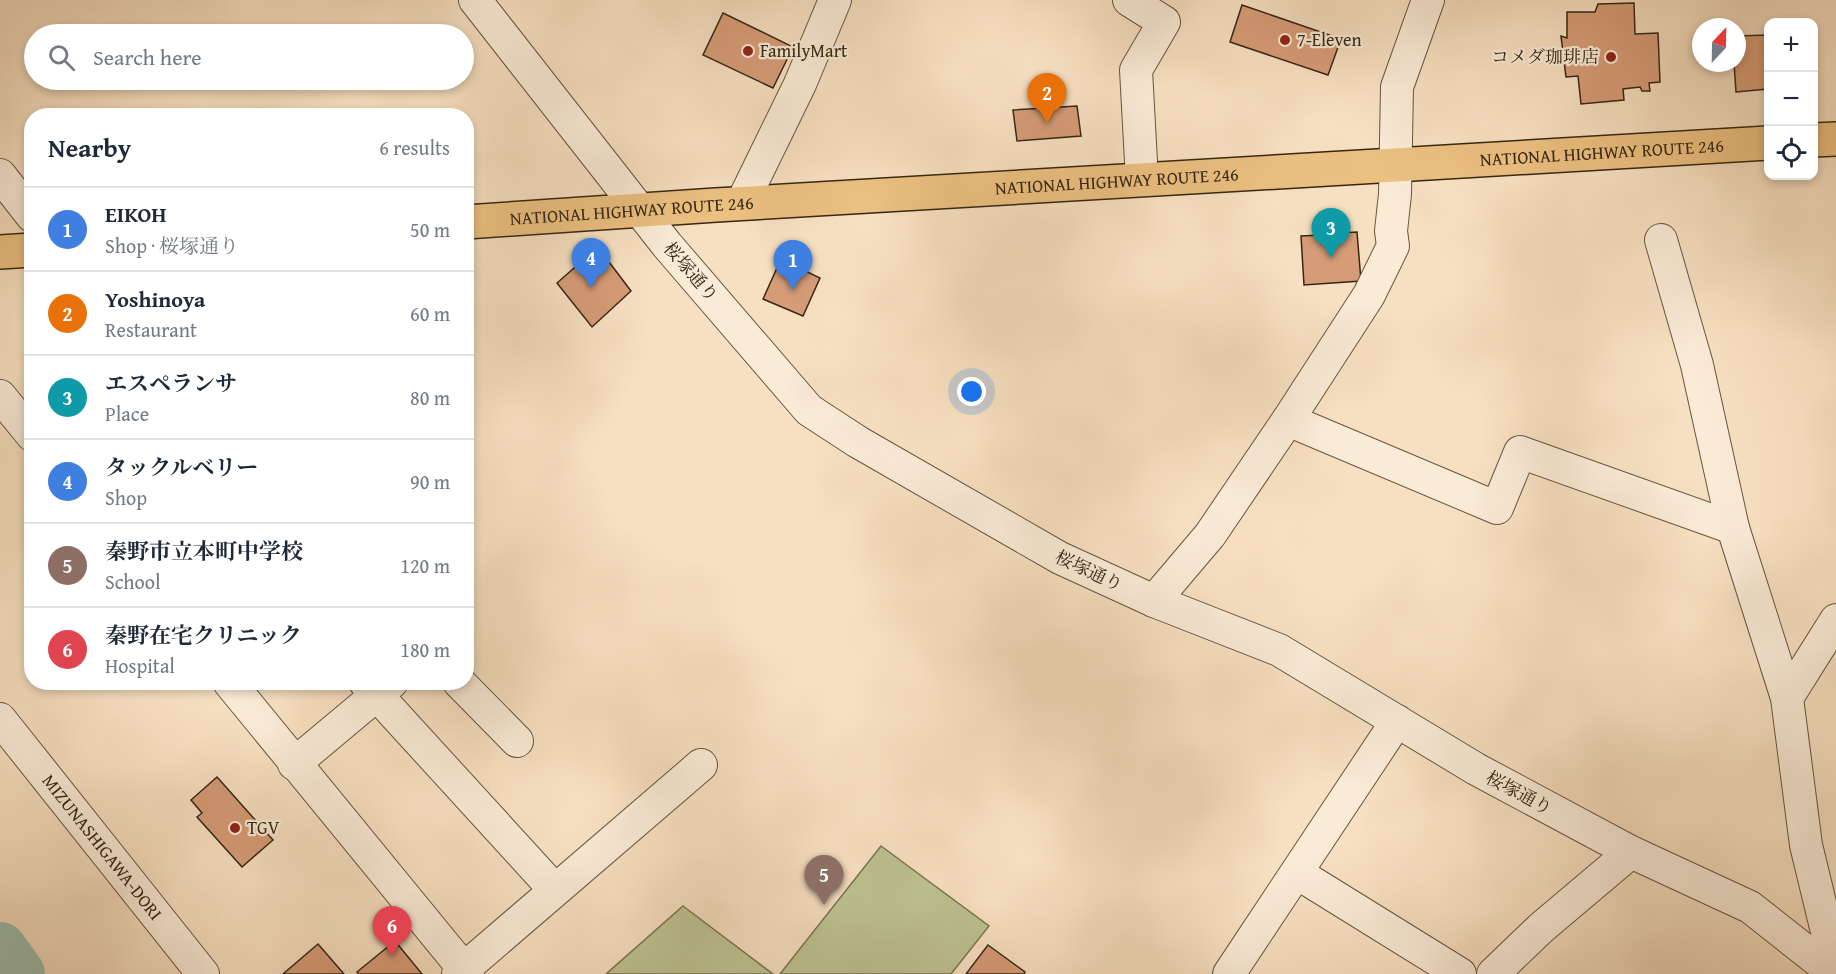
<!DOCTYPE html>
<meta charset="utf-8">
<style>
:root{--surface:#fff;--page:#f2f2f3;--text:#1f2937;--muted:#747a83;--line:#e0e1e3;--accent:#b45309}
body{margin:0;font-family:"Gentium Book Plus","Noto Serif JP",serif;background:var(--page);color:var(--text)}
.controls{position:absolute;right:18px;top:18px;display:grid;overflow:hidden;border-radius:12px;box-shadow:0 3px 9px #0003}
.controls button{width:54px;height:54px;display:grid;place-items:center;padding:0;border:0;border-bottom:2px solid var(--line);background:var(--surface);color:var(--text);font:30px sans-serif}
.compass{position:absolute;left:1692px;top:18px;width:54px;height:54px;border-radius:50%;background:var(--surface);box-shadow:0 3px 9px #0003;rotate:22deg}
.you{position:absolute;left:972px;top:392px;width:21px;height:21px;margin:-15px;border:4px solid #fff;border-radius:50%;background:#1a73e8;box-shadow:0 0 0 9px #1a73e833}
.badge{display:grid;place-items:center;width:39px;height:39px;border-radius:50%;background:var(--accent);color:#fff;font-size:20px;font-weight:700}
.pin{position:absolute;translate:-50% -50px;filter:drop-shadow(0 2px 3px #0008)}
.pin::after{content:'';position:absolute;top:32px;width:21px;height:18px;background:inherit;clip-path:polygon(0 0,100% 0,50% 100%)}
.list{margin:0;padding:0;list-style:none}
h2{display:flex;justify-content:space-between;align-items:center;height:78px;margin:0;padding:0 24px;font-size:26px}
h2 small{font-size:20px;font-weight:400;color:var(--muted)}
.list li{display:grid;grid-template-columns:39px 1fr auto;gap:18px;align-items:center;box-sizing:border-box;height:84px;padding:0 24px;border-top:2px solid var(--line)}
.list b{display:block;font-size:22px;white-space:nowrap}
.list p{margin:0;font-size:20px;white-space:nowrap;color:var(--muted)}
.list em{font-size:20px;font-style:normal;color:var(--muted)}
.icon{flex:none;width:33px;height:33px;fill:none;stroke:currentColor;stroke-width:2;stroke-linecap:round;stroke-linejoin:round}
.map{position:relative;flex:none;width:1836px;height:974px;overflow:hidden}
.search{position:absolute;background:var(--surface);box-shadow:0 3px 9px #0003;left:24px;top:24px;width:450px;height:66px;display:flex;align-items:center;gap:15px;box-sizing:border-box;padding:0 21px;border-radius:33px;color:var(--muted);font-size:22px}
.panel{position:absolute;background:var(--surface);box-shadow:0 3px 9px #0003;left:24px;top:108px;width:450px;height:582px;border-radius:24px}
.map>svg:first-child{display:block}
.green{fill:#bdc292;stroke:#797453;stroke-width:1.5}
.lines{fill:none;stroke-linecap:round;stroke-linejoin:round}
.river{stroke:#9ebeae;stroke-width:54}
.building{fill:#d69c77;stroke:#352714;stroke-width:1.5}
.minor-casing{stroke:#66553f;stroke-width:34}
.highway-casing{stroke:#352714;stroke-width:36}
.minor{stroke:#faebd7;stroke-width:32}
.highway{stroke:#ecc080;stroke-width:33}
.poi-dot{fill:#8f2418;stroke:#faebd7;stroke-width:2}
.labels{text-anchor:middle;stroke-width:4.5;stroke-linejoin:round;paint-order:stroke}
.poi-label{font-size:18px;fill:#352714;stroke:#faebd7;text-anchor:start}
.street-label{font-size:18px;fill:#352714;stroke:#faebd7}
</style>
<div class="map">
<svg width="1836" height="974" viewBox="0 0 1836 974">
<rect width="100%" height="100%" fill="#f7e0c1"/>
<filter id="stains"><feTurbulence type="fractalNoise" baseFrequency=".00333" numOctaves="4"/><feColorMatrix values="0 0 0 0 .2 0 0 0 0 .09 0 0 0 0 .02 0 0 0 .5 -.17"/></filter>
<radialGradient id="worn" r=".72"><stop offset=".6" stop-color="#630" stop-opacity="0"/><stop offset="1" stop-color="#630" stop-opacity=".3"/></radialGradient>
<g class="green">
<polygon points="881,846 989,926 951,974 780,974"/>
<polygon points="683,906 773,974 606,974"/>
</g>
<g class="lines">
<polyline class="river" points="0,949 18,974"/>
</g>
<g class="building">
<polygon points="1634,3 1635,34 1658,33 1660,82 1649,83 1650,91 1642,91 1640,87 1623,89 1624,100 1581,104 1578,76 1566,77 1561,36 1567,38 1567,12 1595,12 1598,4"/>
<polygon points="1242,5 1341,39 1328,75 1230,42"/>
<polygon points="723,13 793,47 773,88 703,55"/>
<polygon points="1768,35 1768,89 1736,92 1734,63 1737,63 1737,36"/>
<polygon points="1077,106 1081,136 1017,141 1013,110"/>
<polygon points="1338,229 1339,233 1357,232 1361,281 1304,285 1301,236 1322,235 1322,230"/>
<polygon points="603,254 631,291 592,327 557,283 581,262"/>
<polygon points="781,259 820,278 803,316 763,299"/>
<polygon points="217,777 273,840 242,867 197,817 202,813 191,800"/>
<polygon points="395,941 422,974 359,974 357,972"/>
<polygon points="318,944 344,974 283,974"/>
<polygon points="988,945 1025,972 1024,974 966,974"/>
</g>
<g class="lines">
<defs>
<g id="minor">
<polyline points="475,0 667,245 809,410 858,442 1060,558 1154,601 1279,650 1476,769 1631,852 1750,907 1835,974"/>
<polyline points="1129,0 1164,22 1136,70 1142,180"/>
<polyline points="0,175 32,216"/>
<polyline points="742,203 800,84 835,0"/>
<polyline points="1661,240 1697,365 1733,528 1787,698 1806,845 1829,940 1817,958"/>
<polyline points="0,396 32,435"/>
<polyline points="1288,420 1497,508 1520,452 1733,528"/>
<polyline points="1154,601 1210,535 1288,420 1369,295 1393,246 1391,231 1395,194 1397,87 1428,0"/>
<polyline points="229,682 468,974"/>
<polyline points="365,682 554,889"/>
<polyline points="459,682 517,741"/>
<polyline points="1787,698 1836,620"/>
<path id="s1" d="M0 719 203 974"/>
<polyline points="294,764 392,682"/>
<polyline points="1297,873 1460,974"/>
<polyline points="458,974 701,765"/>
<polyline points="1229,974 1397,721"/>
<polyline points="1493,974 1541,928 1631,852"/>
</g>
<g id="highway">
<polyline points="1814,140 1836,139"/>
<path id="s2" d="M466 222 716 205 1768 143"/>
<polyline points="0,252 32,250"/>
</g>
</defs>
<use href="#minor" class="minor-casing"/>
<use href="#highway" class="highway-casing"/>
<use href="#minor" class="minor"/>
<use href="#highway" class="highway"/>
</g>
<g class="poi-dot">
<circle cx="1285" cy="40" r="6"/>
<circle cx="748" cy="51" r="6"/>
<circle cx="1611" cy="57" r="6"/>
<circle cx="235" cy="828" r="6"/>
</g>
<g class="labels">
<g class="poi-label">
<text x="1297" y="46">7-Eleven</text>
<text x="760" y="57">FamilyMart</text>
<text x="1599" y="63" text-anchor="end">コメダ珈琲店</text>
<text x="247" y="834">TGV</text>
</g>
<g class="street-label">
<text dy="6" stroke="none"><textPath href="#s2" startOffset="1138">NATIONAL HIGHWAY ROUTE 246</textPath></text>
<text dy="6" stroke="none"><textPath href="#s2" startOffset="652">NATIONAL HIGHWAY ROUTE 246</textPath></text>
<text dy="6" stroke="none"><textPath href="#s2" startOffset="166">NATIONAL HIGHWAY ROUTE 246</textPath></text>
<text transform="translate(691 272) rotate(49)" y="6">桜塚通り</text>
<text transform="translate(1089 571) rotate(25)" y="6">桜塚通り</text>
<text transform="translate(1519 793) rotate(28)" y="6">桜塚通り</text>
<text dy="6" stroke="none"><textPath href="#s1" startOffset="164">MIZUNASHIGAWA-DORI</textPath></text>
</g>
</g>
<rect width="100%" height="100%" filter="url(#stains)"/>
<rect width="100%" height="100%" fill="url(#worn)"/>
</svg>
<div class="controls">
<button>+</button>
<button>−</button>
<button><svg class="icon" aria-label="locate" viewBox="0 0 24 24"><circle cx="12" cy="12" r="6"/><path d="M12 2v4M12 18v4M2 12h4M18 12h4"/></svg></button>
</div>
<svg class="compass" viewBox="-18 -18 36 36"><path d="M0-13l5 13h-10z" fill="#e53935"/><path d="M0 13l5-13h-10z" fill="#747a83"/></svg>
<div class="you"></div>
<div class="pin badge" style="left:793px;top:290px;background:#3f7fe0">1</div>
<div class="pin badge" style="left:1047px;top:123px;background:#e8710a">2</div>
<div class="pin badge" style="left:1331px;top:258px;background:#0f9aa8">3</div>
<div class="pin badge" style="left:591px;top:288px;background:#3f7fe0">4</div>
<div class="pin badge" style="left:824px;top:905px;background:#8d6e63">5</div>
<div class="pin badge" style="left:392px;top:956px;background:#e0444e">6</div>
<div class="search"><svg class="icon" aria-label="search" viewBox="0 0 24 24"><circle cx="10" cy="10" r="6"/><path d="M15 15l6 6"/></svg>Search here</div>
<section class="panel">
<h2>Nearby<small>6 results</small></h2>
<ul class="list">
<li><span class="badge" style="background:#3f7fe0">1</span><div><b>EIKOH</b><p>Shop · 桜塚通り</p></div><em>50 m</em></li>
<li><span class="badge" style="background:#e8710a">2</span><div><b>Yoshinoya</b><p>Restaurant</p></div><em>60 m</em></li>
<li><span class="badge" style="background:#0f9aa8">3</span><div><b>エスペランサ</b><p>Place</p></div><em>80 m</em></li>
<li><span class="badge" style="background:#3f7fe0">4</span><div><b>タックルベリー</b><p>Shop</p></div><em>90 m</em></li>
<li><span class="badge" style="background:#8d6e63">5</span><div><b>秦野市立本町中学校</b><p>School</p></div><em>120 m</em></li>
<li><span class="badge" style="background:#e0444e">6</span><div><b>秦野在宅クリニック</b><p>Hospital</p></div><em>180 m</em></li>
</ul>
</section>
</div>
